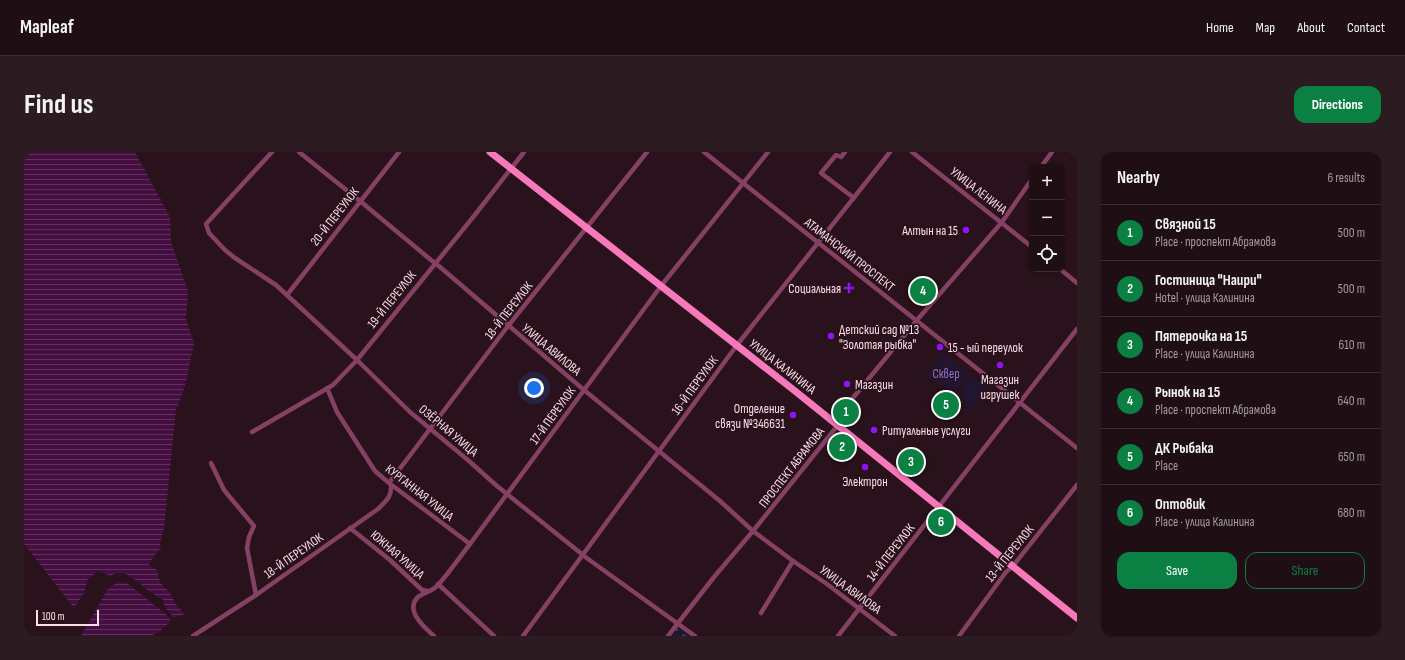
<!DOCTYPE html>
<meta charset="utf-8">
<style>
:root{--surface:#1f0e14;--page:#2c1c22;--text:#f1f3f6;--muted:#a19ca0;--line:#3c2e34;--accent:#0b8043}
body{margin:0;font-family:"Sofia Sans Condensed",sans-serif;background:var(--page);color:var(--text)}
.controls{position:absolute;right:12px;top:12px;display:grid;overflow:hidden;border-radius:8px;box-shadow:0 1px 3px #0004}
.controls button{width:36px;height:36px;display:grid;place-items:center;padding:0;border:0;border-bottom:1px solid var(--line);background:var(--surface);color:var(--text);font:20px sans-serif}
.scale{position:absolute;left:12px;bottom:10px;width:63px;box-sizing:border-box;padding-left:4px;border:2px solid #fddcea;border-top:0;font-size:11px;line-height:14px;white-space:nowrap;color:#fddcea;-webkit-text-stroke:3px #29121b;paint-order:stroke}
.you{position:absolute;left:510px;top:236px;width:14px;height:14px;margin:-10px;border:3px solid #fff;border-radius:50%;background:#1a73e8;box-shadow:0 0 0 6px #1a73e833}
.badge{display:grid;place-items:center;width:26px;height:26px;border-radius:50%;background:var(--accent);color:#fff;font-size:13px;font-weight:700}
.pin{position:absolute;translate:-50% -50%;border:2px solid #fff;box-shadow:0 1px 4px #0006}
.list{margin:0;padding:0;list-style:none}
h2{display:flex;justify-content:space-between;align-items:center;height:52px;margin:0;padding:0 16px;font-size:17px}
h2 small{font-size:13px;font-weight:400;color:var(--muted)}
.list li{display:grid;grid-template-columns:26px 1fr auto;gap:12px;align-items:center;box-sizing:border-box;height:56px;padding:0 16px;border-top:1px solid var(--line)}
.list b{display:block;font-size:15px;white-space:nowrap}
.list p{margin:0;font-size:13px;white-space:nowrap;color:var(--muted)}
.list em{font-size:13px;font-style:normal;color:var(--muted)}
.actions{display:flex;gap:8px;padding:12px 16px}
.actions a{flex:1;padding:9px 0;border:1px solid var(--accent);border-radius:12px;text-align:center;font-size:14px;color:var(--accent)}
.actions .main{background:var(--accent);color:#fff}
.icon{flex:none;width:22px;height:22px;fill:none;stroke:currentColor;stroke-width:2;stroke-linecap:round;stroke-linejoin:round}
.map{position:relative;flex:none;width:1053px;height:484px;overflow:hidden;border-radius:12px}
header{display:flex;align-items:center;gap:24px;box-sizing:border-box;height:56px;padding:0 20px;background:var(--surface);border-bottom:1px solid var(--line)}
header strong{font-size:19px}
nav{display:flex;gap:22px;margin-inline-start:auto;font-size:14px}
.intro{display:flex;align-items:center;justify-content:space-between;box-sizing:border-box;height:96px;padding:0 24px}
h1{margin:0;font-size:28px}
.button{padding:10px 18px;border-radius:12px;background:var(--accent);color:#fff;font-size:14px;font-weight:700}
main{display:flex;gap:24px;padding:0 24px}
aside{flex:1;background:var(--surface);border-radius:12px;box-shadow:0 1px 3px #0004}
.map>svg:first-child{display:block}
.cemetery{fill:url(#cemetery-stones)}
.park{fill:#211532}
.water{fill:url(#water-rules)}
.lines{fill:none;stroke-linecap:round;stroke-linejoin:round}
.street{stroke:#854063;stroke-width:4.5}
.secondary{stroke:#f779bb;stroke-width:7}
.poi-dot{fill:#8d14f1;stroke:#29121b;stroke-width:1.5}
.labels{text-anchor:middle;stroke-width:3.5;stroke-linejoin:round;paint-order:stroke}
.street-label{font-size:13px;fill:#fddcea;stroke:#29121b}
.poi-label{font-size:13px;fill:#fddcea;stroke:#29121b;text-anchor:start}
.park-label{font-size:13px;fill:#8772dc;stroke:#29121b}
</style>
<header>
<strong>Mapleaf</strong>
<nav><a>Home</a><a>Map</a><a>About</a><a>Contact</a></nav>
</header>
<div class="intro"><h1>Find us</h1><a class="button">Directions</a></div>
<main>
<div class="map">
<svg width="1053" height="484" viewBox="0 0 1053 484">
<defs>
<pattern id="cemetery-stones" width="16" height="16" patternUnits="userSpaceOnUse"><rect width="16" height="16" fill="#211532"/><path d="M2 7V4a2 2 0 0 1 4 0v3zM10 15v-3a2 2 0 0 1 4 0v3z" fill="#423650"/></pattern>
<pattern id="water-rules" width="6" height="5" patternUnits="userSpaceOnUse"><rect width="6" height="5" fill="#450e41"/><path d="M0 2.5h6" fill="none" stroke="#61305d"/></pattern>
</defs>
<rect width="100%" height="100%" fill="#29121b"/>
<polygon class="cemetery" points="654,475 668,484 647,484"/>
<g class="park">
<polygon points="919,201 945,221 931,238 926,235 924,238 903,223"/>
<polygon points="948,224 964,236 950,255 948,253 945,257 940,254 943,250 937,246 938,244 935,242"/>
</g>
<g class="water">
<polygon points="0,0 111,0 146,65 147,90 164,139 162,167 170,191 164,221 159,240 152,258 140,376 136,391 137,396 130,404 125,413 133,418 136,430 146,441 151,451 161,462 150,466 141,455 138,447 123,438 115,430 100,421 92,421 87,424 74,419 64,427 60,441 50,456 0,392"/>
<polygon points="93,430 103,431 144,464 147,469 135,480 126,484 57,484 83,438"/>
</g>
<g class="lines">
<g class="street">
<polyline points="248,0 182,72 185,81 201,98 211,106 252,133 333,208 386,260 445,309 473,334 564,407 671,484"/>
<polyline points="275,0 336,49 407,108 416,115 560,238 696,349 729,379 769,409 803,432 871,484"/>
<polyline points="680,0 1053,296"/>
<polyline points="821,0 817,5 812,3 797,21 830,46"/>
<polyline points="888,0 1008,95"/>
<polyline points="1017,15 1028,0"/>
<polyline points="1036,117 1053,131"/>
<polyline points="263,143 375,0"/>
<polyline points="303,236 313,260 351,319 365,331 446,392"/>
<polyline points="228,280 309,233 333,208 450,64 500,0"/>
<polyline points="187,311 200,338 230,374 225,385 223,396 232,443"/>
<polyline points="365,331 484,174 623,0"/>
<polyline points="326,376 366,408 398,438 404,439"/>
<polyline points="414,432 470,484"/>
<polyline points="737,461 769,409"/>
<path d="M169 484 232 443 354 357C362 349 368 345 367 333"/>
<path d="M410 484C401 476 381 459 393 446 399 440 408 440 414 433 425 421 435 406 446 392L637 134 744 0"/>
<polyline points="499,484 713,193 866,0"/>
<polyline points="644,484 690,425 729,379 814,273 814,264 893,168 978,70 1008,27"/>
<polyline points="814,484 1053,177"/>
<polyline points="935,484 982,420 989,414 1053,333"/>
</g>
<polyline class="secondary" points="466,0 771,239 1053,466"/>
</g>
<g class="poi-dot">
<circle cx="942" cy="78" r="4"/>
<path d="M823 130h4v4h4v4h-4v4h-4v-4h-4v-4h4z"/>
<circle cx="807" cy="184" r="4"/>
<circle cx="916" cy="195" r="4"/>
<circle cx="976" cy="213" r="4"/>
<circle cx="823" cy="232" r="4"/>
<circle cx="769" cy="263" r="4"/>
<circle cx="850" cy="278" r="4"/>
<circle cx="841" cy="315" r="4"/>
</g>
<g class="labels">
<g class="street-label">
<text transform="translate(955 38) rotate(38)" y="5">УЛИЦА ЛЕНИНА</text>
<text transform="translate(310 64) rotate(-52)" y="5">20-Й ПЕРЕУЛОК</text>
<text transform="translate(826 102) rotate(38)" y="5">АТАМАНСКИЙ ПРОСПЕКТ</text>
<text transform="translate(367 147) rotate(-51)" y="5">19-Й ПЕРЕУЛОК</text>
<text transform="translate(484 158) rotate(-52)" y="5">18-Й ПЕРЕУЛОК</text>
<text transform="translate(528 197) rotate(40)" y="5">УЛИЦА АВИЛОВА</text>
<text transform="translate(759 214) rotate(38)" y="5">УЛИЦА КАЛИНИНА</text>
<text transform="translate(670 233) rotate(-54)" y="5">16-Й ПЕРЕУЛОК</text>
<text transform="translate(528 263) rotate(-54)" y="5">17-Й ПЕРЕУЛОК</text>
<text transform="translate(425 278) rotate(40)" y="5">ОЗЁРНАЯ УЛИЦА</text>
<text transform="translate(767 315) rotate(-52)" y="5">ПРОСПЕКТ АБРАМОВА</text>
<text transform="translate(396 340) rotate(38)" y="5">КУРГАННАЯ УЛИЦА</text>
<text transform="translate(866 400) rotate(-52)" y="5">14-Й ПЕРЕУЛОК</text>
<text transform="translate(985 401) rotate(-51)" y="5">13-Й ПЕРЕУЛОК</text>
<text transform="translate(374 402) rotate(41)" y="5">ЮЖНАЯ УЛИЦА</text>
<text transform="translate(269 403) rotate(-35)" y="5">18-Й ПЕРЕУЛОК</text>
<text transform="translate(827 437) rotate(36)" y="5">УЛИЦА АВИЛОВА</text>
</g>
<g class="poi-label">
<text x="934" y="83" text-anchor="end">Алтын на 15</text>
<text x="817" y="141" text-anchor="end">Социальная</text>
<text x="815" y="182">Детский сад №13<tspan x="815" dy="15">"Золотая рыбка"</tspan></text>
<text x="924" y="200">15 - ый переулок</text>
<text x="976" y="232" text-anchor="middle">Магазин<tspan x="976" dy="15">игрушек</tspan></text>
<text x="831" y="237">Магазин</text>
<text x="761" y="261" text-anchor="end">Отделение<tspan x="761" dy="15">связи №346631</tspan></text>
<text x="858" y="283">Ритуальные услуги</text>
<text x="841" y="334" text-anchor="middle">Электрон</text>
</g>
<g class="park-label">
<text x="922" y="226">Сквер</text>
</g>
</g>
</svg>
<div class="controls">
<button>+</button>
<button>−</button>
<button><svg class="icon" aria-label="locate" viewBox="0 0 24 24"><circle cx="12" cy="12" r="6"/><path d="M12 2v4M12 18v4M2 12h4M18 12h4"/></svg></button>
</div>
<div class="scale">100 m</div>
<div class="you"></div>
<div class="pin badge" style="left:822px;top:260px">1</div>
<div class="pin badge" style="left:818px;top:295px">2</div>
<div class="pin badge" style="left:887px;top:310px">3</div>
<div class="pin badge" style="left:899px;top:139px">4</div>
<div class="pin badge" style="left:922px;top:253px">5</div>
<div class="pin badge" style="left:917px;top:370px">6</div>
</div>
<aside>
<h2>Nearby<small>6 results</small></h2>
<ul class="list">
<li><span class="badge">1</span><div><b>Связной 15</b><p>Place · проспект Абрамова</p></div><em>500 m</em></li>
<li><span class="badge">2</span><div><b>Гостиница &quot;Наири&quot;</b><p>Hotel · улица Калинина</p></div><em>500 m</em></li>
<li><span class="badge">3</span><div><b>Пятерочка на 15</b><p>Place · улица Калинина</p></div><em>610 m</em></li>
<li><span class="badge">4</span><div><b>Рынок на 15</b><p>Place · проспект Абрамова</p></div><em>640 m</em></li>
<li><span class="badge">5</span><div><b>ДК Рыбака</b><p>Place</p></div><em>650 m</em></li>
<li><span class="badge">6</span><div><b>Оптовик</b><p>Place · улица Калинина</p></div><em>680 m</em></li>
</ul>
<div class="actions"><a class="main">Save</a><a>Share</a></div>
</aside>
</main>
